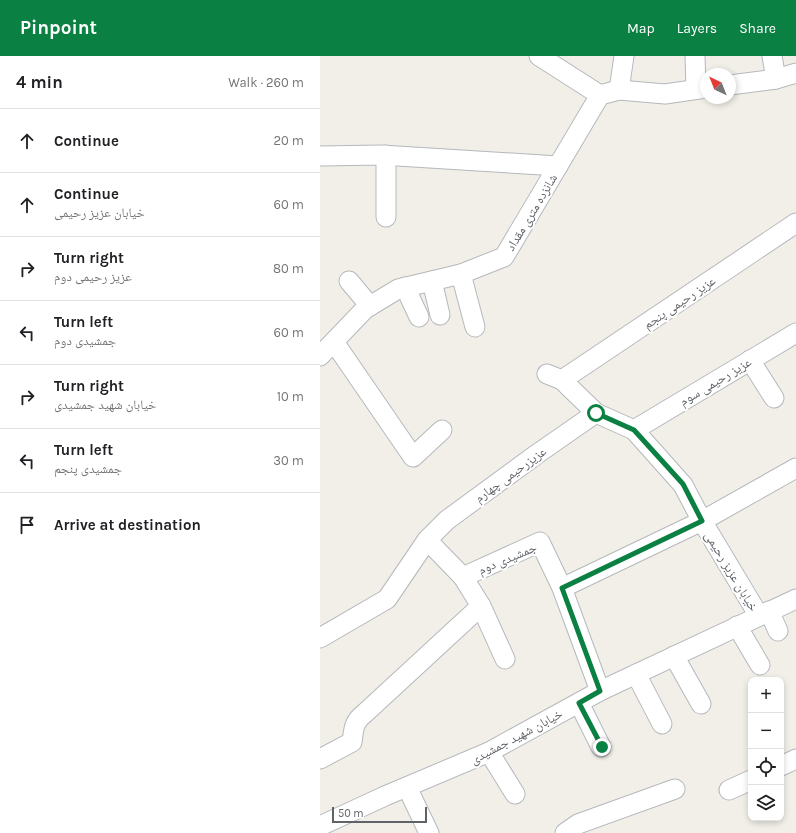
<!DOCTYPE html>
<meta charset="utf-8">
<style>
:root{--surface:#fff;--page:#f6f6f6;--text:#202124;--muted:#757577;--line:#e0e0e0;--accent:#0b8043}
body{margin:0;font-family:Karla,"Noto Naskh Arabic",sans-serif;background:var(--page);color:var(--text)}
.controls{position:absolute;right:12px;bottom:12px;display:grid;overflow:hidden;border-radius:8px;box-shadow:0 2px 6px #0003}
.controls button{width:36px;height:36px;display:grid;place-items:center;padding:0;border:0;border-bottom:1px solid var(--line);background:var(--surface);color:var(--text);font:20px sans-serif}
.compass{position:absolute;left:380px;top:12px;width:36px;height:36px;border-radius:50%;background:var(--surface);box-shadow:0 2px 6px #0003;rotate:317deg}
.scale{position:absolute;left:12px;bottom:10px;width:95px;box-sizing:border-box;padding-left:4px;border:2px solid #5f6368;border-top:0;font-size:11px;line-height:14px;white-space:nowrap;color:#5f6368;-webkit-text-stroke:3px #fff;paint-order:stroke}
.stop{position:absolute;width:12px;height:12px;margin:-9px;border:3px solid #0b8043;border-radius:50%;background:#fff}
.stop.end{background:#0b8043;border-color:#fff;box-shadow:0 1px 4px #0008}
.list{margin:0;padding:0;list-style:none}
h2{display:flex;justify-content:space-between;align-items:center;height:52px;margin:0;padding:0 16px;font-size:17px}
h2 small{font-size:13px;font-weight:400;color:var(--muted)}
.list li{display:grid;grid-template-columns:26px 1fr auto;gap:12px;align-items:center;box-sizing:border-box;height:64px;padding:0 16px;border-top:1px solid var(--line)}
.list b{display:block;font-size:15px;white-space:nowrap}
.list p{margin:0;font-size:13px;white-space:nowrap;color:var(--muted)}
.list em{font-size:13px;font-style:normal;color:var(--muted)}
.icon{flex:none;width:22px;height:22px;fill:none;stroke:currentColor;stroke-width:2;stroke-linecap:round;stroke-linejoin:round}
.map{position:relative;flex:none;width:476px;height:777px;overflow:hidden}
header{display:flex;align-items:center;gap:24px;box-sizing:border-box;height:56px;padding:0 20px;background:var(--accent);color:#fff}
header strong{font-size:19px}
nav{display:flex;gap:22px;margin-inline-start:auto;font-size:14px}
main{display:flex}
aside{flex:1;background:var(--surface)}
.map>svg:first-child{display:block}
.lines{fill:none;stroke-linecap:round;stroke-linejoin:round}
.minor-casing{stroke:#b5b8bc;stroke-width:21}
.minor{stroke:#fff;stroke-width:19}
.route{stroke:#0b8043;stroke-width:5}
.labels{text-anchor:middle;stroke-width:4;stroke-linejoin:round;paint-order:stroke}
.street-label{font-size:13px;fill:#5f6368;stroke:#fff}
</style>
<header>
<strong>Pinpoint</strong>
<nav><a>Map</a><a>Layers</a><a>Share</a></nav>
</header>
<main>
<aside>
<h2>4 min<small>Walk · 260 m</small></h2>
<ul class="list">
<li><svg class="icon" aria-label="ahead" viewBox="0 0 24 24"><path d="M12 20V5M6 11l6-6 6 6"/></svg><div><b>Continue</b></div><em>20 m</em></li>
<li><svg class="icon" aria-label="ahead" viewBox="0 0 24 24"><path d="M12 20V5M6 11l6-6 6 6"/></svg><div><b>Continue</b><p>خیابان عزیز رحیمی</p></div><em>60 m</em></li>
<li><svg class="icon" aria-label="right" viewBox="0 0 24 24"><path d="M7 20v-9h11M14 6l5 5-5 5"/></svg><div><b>Turn right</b><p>عزیز رحیمی دوم</p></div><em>80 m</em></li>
<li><svg class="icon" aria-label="left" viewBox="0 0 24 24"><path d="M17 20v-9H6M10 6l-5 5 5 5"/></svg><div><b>Turn left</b><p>جمشیدی دوم</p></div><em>60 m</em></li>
<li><svg class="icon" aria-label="right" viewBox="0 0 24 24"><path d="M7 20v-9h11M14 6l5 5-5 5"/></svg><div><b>Turn right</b><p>خیابان شهید جمشیدی</p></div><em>10 m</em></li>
<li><svg class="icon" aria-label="left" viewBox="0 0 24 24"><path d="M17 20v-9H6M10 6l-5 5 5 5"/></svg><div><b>Turn left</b><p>جمشیدی پنجم</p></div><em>30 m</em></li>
<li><svg class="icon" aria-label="arrive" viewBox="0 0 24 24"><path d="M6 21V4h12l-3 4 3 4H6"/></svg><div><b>Arrive at destination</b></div></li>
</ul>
</aside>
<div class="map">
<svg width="476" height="777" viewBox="0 0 476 777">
<rect width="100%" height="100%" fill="#f1efe8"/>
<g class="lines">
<defs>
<g id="minor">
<polyline points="219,0 280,39"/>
<polyline points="375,0 376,33"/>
<polyline points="452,0 456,23"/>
<polyline points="410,29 456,23 476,17"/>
<polyline points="299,34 304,0"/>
<polyline points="0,100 61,99 238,110"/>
<polyline points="66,161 66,99"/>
<polyline points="141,218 155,271"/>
<polyline points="29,225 50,250"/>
<polyline points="112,225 120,259"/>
<polyline points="85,231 99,261"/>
<polyline points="14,286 93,401 122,374"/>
<polyline points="0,300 45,253 78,233 141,218 184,201 280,39 299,34 345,38 386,32"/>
<polyline points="430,304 454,342"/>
<polyline points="227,318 242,324 276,357 314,374 363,429 382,465 439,560"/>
<polyline points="242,324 476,167"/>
<polyline points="314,374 476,277"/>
<polyline points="107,484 143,521 220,486 242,532 280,635"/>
<polyline points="143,521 161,550 185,603"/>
<polyline points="242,532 382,465 476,412"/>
<polyline points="449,555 458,575"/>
<polyline points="417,570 440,609"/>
<polyline points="0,582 67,543 107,484 127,464 217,398 276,357"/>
<polyline points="354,600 381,648"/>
<polyline points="316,618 342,668"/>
<polyline points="259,647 281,691"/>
<polyline points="169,696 195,738"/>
<path d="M0 703 32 686C34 673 33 666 45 657L161 550"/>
<polyline points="461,710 476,703"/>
<polyline points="87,731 109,777"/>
<polyline points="409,734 431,724"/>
<polyline points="0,770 65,740 169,696 280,635 476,543"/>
<polyline points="245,777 258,768 355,733"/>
</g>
</defs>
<use href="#minor" class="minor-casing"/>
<use href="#minor" class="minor"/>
</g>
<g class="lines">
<polyline class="route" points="276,357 314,374 363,428 382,465 242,532 280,635 259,647 282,691"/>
</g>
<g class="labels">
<g class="street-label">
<text transform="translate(211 156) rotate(-59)" y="5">شانزده متری مقداد</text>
<text transform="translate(359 246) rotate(-34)" y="5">عزیز رحیمی پنجم</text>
<text transform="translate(395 325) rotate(-31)" y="5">عزیز رحیمی سوم</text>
<text transform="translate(190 418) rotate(-36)" y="5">عزیزرحیمی چهارم</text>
<text transform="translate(187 502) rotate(-23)" y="5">جمشیدی دوم</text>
<text transform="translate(412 515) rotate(59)" y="5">خیابان عزیز رحیمی</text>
<text transform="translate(196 680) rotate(-28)" y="5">خیابان شهید جمشیدی</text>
</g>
</g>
</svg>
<div class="controls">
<button>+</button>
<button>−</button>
<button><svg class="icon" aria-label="locate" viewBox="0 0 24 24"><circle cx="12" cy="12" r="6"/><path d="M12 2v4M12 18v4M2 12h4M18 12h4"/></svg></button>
<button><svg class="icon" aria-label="layers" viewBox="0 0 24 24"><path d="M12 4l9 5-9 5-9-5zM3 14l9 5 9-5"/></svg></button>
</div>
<svg class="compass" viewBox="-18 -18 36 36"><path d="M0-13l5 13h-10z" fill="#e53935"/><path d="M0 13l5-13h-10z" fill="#757577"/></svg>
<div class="scale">50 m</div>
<div class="stop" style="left:276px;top:357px"></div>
<div class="stop end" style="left:282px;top:691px"></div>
</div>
</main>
